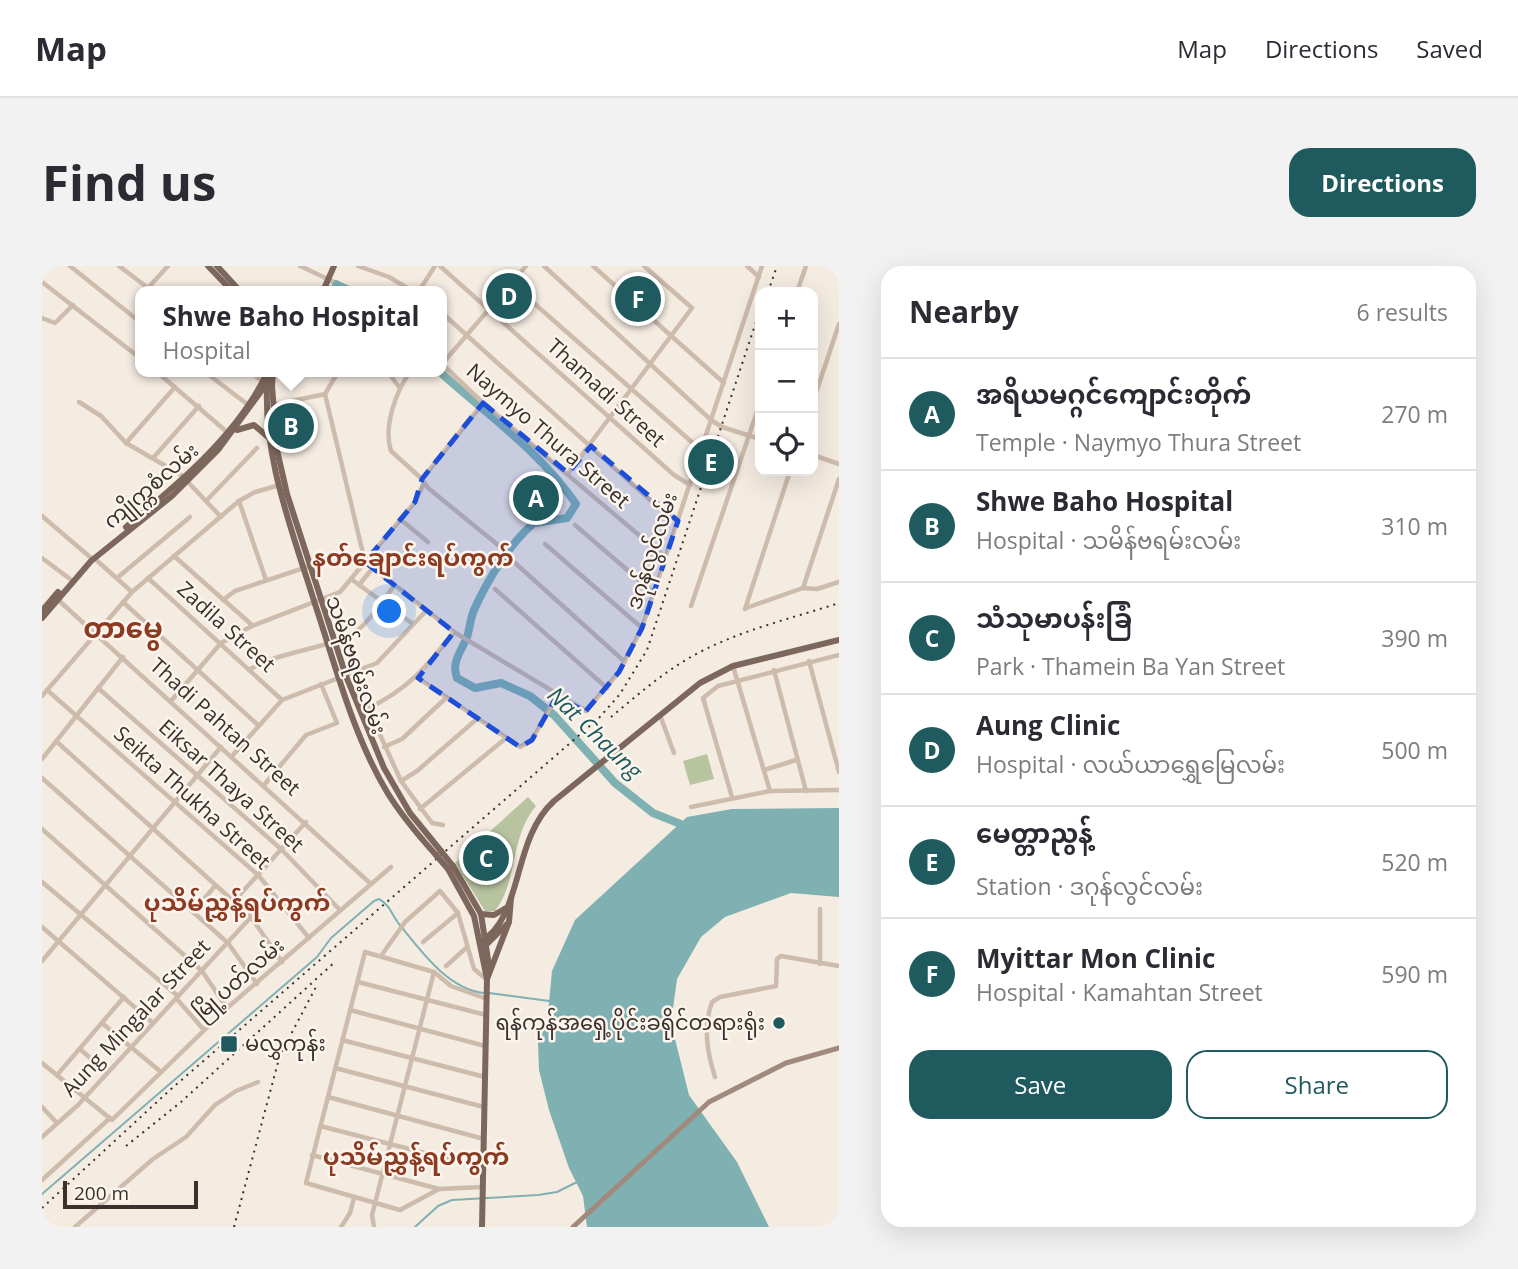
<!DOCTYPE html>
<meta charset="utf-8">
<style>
:root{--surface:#fff;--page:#f2f2f3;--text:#2b2b33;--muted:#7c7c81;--line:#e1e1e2;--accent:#1f5a5e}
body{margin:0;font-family:"Open Sans","Noto Sans Myanmar",sans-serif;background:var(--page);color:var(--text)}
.controls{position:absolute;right:21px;top:21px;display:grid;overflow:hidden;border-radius:14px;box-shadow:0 7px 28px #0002}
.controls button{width:63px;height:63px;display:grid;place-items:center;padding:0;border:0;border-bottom:2px solid var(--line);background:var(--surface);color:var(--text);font:35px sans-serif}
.scale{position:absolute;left:21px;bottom:18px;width:135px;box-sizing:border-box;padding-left:7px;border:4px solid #3b302b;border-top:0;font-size:19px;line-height:24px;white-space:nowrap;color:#3b302b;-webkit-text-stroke:5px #fbf5ee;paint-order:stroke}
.you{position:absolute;left:348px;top:346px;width:24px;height:24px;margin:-18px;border:5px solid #fff;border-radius:50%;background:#1a73e8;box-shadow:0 0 0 10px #1a73e833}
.badge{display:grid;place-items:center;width:46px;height:46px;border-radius:50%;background:var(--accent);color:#fff;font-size:23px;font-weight:700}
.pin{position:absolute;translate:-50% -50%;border:4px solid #fff;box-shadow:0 2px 7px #0006}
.popup{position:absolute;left:93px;top:20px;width:312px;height:91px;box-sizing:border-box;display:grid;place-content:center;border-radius:14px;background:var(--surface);filter:drop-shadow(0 2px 5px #0005);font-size:23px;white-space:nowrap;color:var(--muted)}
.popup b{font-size:26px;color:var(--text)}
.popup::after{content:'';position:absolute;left:50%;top:100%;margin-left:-14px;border:14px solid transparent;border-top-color:var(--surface)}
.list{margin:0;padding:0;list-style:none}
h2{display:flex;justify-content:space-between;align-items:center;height:91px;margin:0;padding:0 28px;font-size:30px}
h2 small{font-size:23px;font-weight:400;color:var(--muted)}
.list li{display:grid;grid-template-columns:46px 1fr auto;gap:21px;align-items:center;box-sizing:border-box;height:112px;padding:0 28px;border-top:2px solid var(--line)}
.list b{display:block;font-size:26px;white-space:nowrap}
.list p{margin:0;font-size:23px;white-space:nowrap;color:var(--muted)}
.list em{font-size:23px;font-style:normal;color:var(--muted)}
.actions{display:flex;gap:14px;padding:21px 28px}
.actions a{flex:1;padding:16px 0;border:2px solid var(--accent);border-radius:21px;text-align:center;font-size:24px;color:var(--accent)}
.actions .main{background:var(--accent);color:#fff}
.icon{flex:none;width:38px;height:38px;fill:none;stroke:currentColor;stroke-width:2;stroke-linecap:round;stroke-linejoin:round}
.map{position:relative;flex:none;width:797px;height:961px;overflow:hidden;border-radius:21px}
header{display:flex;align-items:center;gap:42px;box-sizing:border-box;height:98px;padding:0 35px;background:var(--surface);border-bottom:2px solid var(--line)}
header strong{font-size:33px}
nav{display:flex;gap:38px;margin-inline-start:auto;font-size:24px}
.intro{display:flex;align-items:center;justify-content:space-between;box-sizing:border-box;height:168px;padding:0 42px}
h1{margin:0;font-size:49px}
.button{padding:18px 32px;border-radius:21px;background:var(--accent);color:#fff;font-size:24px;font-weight:700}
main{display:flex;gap:42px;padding:0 42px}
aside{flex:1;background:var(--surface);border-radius:21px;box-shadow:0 7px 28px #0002}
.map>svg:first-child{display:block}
.green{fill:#b8c4a0}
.water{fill:#7fb0b2}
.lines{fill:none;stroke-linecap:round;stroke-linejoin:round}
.stream{stroke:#7fb0b2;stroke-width:2}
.river{stroke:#7fb0b2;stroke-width:8}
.street{stroke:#cdbbac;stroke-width:4.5}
.secondary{stroke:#a18a7d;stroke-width:5}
.primary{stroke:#7d675c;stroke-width:6}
.rail{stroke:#3b302b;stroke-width:2;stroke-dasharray:2 5;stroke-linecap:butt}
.primary-bridge{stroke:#7d675c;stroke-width:6}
.marked{fill:#1d4ed8;fill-opacity:0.2;stroke:#1d4ed8;stroke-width:5;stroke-dasharray:14 9;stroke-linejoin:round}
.poi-dot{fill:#1f5a5e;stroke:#fbf5ee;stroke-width:2.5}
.labels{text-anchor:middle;stroke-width:5;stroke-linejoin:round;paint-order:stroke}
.street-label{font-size:21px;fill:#3b302b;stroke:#fbf5ee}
.poi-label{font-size:21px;fill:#3b302b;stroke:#fbf5ee;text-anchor:end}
.water-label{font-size:23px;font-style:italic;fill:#1f5a5e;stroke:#fbf5ee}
.quarter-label{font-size:24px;font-weight:bold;fill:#8c3b22;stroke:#fbf5ee}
.district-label{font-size:28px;font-weight:bold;fill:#8c3b22;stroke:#fbf5ee}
</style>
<header>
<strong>Map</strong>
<nav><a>Map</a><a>Directions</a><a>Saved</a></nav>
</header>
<div class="intro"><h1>Find us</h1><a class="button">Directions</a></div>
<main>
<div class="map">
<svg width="797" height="961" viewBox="0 0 797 961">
<rect width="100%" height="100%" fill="#f4ebe1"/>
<g class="green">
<polygon points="665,488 672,513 648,519 641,495"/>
<path d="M486 531 494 540C468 570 476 616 453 645H443L413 597Z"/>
</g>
<polygon class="water" points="797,542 797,631 749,627 683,651 659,671 635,713 629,757 647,829 695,896 727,961 545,961 541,930 527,902 507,844 497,804 496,776 505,757 510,705 533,654 645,551 690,543"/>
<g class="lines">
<g class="stream">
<polyline points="447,727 507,735"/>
<path d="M0 928 275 691 289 672 332 635 337 633C348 639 350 649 357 658 379 685 405 722 441 727"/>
<polyline points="373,961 396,940 410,934 496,929 515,926 535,916"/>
</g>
<g class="river">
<polyline points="294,18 309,25"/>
<path d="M398 106C444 148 498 185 534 238L525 252 492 257C467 278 445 315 432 344 428 353 428 362 425 371 419 386 409 396 415 412L433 422 459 417 488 430 512 449 573 517 611 547 646 561"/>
</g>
<g class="street">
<polyline points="28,0 98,56"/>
<polyline points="77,0 110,25"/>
<polyline points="258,0 290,15"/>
<polyline points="316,0 347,11 370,25"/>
<polyline points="398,0 632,209 648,219"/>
<polyline points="484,0 400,98 441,137 624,292"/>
<polyline points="502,0 669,154 680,161 718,173"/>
<polyline points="551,0 682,117"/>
<polyline points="705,0 717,11"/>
<polyline points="0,16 98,92"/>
<polyline points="469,17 660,185"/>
<polyline points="284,20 295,25"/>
<polyline points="106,22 126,0"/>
<polyline points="377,25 393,0"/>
<polyline points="755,26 764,0"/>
<polyline points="400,47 617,242 636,255"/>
<polyline points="0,52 13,57 31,39"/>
<polyline points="115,106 185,166"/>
<polyline points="163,106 205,138"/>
<polyline points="209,106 221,116"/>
<polyline points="296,106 283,128 323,296"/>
<polyline points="346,106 357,121"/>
<path d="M368 106C354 125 341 161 349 185L380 213 386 222 456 279"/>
<polyline points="37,136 59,150 84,177 141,210"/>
<polyline points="771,136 797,58"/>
<polyline points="231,139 283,128"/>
<polyline points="84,177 133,121"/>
<polyline points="771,189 797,198"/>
<polyline points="111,192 157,140"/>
<polyline points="526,207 650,42 602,0"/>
<polyline points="380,213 441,137"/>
<polyline points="145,215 179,251"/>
<polyline points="164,235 215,182"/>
<polyline points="197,235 224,314"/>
<polyline points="0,250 48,291"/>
<polyline points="358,253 386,276"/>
<polyline points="533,259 612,327"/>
<polyline points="503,278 600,362"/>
<polyline points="132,290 210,359"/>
<polyline points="0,292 28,313"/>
<polyline points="52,292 90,326"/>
<polyline points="323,296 412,366 544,445 577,406 600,362 720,0"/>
<polyline points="472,296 583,396"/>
<polyline points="75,312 148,251"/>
<polyline points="106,312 240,434"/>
<polyline points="309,313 371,358"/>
<polyline points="317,319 330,303"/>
<polyline points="761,322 797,213"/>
<polyline points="453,323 565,422"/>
<polyline points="14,332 329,618"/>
<polyline points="181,334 193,325 268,300"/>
<polyline points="81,336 216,459"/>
<polyline points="649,340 718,137"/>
<polyline points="704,342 761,322 775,323 797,316"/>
<polyline points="703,343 748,205"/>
<polyline points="767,395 797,506"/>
<polyline points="691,400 728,525"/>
<path d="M207 404C238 384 292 383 317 363 330 352 341 334 352 320"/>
<polyline points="732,404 764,525"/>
<polyline points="376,412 478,481 490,474 515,429"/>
<polyline points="56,422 239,583 298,644"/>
<polyline points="5,424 217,610 267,672"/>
<polyline points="0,430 90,326 197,235 213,226 238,219"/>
<polyline points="129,435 179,377 210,360 298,326 373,236 382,217"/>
<polyline points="326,442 359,515 390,557 401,559"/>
<path d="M325 443C367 423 383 402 412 366"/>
<polyline points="618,449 632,487"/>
<polyline points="14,475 209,651 240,696"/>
<polyline points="342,481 360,473 405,431"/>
<polyline points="190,490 240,434 335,397 383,346"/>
<polyline points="0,493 81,391"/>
<polyline points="722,504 754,494"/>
<polyline points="0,512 186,677 215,718"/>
<polyline points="359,515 375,505 436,452"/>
<polyline points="222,519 264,469 295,457 279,418"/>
<polyline points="690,531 661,432 676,420 797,389"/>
<polyline points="649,541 728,525 797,524"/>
<polyline points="378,543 464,472"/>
<polyline points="0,563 160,705 185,742"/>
<polyline points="0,616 136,730"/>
<polyline points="192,635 264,556"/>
<polyline points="151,646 173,620"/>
<polyline points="0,661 111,757"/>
<polyline points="381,676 416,647"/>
<polyline points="339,690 363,656 398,625 416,647 432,703 444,713"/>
<polyline points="0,695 179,481"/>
<polyline points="778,698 778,643"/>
<polyline points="404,700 424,682"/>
<polyline points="316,716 444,749"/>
<polyline points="134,732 162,764"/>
<polyline points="308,744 443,780"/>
<polyline points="60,757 119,806"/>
<polyline points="300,774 443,811"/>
<polyline points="38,783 65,807"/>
<polyline points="0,797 70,854 185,742 349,601"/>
<polyline points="293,802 442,841"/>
<polyline points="15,809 82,731"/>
<path d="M673 811C665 786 661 761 670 736L678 731 734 720 735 693 739 690 797 700"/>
<polyline points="286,831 442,873"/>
<polyline points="0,841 15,857"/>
<polyline points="278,860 441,902"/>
<polyline points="0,871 36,839 209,651"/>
<polyline points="270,889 397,923 441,921"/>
<polyline points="0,914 68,852"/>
<polyline points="397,923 358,944 264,917 323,686 392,706 409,720 445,733"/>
<polyline points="33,961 111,893 144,871 173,839 194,825 216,816"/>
<polyline points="299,961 308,947 312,932"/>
<polyline points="332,961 330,949 392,706"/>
</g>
<polyline class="secondary" points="531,961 667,836 744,797 797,782"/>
<g class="primary">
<polyline points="166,0 190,25"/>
<polyline points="175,0 198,25"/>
<polyline points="281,25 292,0"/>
<path d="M226 106C218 185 250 264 273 338 294 401 311 469 345 526 359 549 376 569 394 589"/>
<polyline points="231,106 230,120 235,184 245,228 304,410 342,502 368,547 399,585"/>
<polyline points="195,164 212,159 226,171"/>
<path d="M84 261C135 219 193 171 223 111"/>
<polyline points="0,345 16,326"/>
<polyline points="0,352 49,295 130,230 176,184 223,120"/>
<polyline points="411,600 439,648 447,700"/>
<polyline points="406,603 432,650 445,713"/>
<polyline points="439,648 452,649 464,642"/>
<path d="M438 676C482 652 469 574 512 535L658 417 691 400 797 374"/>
<polyline points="444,679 467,656 469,632"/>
<polyline points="440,961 445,713 467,656"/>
</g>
<g class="rail">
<polyline points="726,26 735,0"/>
<path d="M569 451C598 427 626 402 660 385 703 363 751 352 797 337"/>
<polyline points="84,880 139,836 294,695"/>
<polyline points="0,942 128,824 557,452 578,428 605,384 718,44"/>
<polyline points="192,961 238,789 274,721"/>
</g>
<g class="primary-bridge">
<polyline points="399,585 411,600"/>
<polyline points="394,589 406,603"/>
</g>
</g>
<path class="marked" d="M441 137 526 207 549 180 636 255 600 362 577 406 543 446 515 430 490 474 478 481 376 412 412 366 323 296 373 236 380 213Z"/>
<g class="poi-dot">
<circle cx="737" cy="757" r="7"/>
<rect x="178" y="769" width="18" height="18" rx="3.5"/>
</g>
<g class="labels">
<g class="street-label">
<text transform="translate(564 127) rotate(42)" y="7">Thamadi Street</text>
<text transform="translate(506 170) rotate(41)" y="7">Naymyo Thura Street</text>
<text transform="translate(109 220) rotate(-41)" y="7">ကျိုက္ကစံလမ်း</text>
<text transform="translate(610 285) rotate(-72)" y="7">ဒဂုန်လွင်လမ်း</text>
<text transform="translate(184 361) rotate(42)" y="7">Zadila Street</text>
<text transform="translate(314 399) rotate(71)" y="7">သမိန်ဗရမ်းလမ်း</text>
<text transform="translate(183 461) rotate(42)" y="7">Thadi Pahtan Street</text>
<text transform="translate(189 520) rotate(42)" y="7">Eiksar Thaya Street</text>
<text transform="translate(150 532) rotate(42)" y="7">Seikta Thukha Street</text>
<text transform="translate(197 713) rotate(-41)" y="7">မြို့ပတ်လမ်း</text>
<text transform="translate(94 752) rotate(-47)" y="7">Aung Mingalar Street</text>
</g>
<g class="poi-label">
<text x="723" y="764">ရန်ကုန်အရှေ့ပိုင်းခရိုင်တရားရုံး</text>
<text x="203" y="785" text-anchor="start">မလွှကုန်း</text>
</g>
<g class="water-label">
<text transform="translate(553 467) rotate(44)" y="8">Nat Chaung</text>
</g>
<g class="quarter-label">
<text x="371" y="300">နတ်ချောင်းရပ်ကွက်</text>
<text x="195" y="645">ပုသိမ်ညွှန့်ရပ်ကွက်</text>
<text x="374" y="899">ပုသိမ်ညွှန့်ရပ်ကွက်</text>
</g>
<g class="district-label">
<text x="81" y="372">တာမွေ</text>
</g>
</g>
</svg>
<div class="controls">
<button>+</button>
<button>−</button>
<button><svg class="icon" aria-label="locate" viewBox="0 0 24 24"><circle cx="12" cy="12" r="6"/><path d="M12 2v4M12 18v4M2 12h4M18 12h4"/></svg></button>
</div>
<div class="scale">200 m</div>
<div class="you"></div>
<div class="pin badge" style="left:494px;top:232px">A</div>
<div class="pin badge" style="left:249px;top:160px">B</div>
<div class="popup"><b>Shwe Baho Hospital</b>Hospital</div>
<div class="pin badge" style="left:444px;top:592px">C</div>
<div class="pin badge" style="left:467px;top:30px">D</div>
<div class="pin badge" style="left:669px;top:196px">E</div>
<div class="pin badge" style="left:596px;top:33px">F</div>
</div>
<aside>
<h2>Nearby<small>6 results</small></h2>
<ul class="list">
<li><span class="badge">A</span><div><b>အရိယမဂ္ဂင်ကျောင်းတိုက်</b><p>Temple · Naymyo Thura Street</p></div><em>270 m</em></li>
<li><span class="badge">B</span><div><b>Shwe Baho Hospital</b><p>Hospital · သမိန်ဗရမ်းလမ်း</p></div><em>310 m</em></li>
<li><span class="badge">C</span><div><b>သံသုမာပန်းခြံ</b><p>Park · Thamein Ba Yan Street</p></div><em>390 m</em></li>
<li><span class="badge">D</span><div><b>Aung Clinic</b><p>Hospital · လယ်ယာရွှေမြေလမ်း</p></div><em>500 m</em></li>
<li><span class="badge">E</span><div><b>မေတ္တာညွန့်</b><p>Station · ဒဂုန်လွင်လမ်း</p></div><em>520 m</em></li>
<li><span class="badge">F</span><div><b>Myittar Mon Clinic</b><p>Hospital · Kamahtan Street</p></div><em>590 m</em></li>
</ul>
<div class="actions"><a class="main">Save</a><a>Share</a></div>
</aside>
</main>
